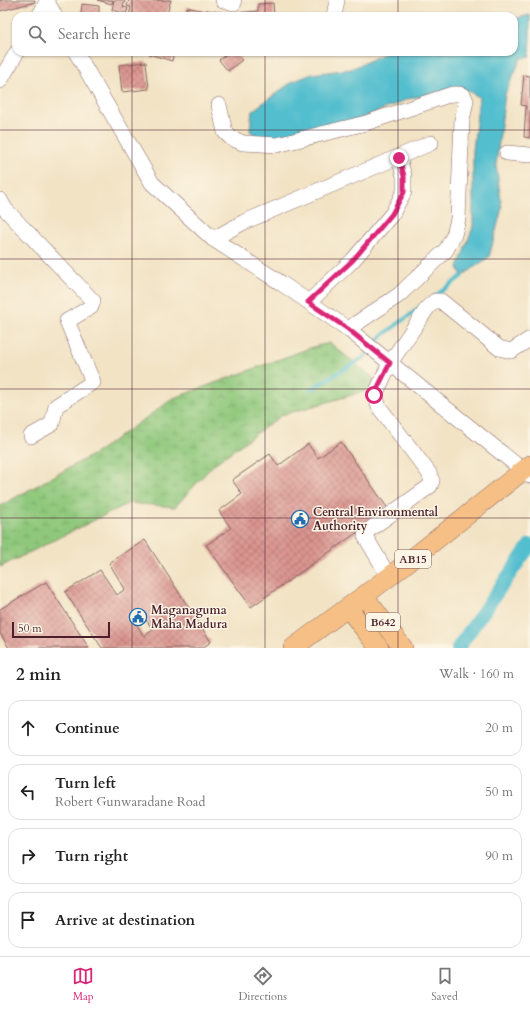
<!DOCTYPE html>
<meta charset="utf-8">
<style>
:root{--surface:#fff;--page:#f6f6f6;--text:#222;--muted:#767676;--line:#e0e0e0;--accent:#db2777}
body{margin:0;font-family:Cardo,serif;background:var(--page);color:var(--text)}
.scale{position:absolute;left:12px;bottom:10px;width:98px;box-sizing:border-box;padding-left:4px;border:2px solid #4a1f2b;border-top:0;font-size:11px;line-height:14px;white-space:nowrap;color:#4a1f2b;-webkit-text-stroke:3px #fcf5e5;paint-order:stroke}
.stop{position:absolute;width:12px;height:12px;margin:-9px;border:3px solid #db2777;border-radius:50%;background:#fff}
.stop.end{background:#db2777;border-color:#fff;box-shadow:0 1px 4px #0008}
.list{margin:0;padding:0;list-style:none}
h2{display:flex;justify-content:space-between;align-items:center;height:52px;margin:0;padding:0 16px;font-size:17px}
h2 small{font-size:13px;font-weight:400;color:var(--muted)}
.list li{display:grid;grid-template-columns:26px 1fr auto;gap:12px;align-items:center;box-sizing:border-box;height:56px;margin:0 8px 8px;padding:0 8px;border:1px solid var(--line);border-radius:12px}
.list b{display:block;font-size:15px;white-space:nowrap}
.list p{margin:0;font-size:13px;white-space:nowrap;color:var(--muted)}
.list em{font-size:13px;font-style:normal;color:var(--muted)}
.icon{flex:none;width:22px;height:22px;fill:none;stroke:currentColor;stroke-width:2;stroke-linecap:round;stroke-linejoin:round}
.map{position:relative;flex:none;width:530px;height:648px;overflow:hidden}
.search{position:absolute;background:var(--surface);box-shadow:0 1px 3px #0004;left:12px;right:12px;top:12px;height:44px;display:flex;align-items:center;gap:10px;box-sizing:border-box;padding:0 14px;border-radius:12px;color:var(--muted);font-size:15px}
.sheet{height:308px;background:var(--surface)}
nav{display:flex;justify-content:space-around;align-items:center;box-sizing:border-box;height:56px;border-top:1px solid var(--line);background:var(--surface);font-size:11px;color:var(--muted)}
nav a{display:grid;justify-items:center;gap:2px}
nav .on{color:var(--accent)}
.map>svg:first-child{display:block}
.wetland{fill:url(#wetland-marsh);stroke:#6c7454}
.water{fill:#53bece;stroke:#4e6e7c}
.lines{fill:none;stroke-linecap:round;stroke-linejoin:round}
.stream{stroke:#53bece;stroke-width:4}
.canal{stroke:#53bece;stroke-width:14}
.building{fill:url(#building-cross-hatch);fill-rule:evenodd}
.minor-casing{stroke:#856461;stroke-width:16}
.major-casing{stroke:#856461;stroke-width:20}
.minor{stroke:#fff;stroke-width:15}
.major{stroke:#f5bf86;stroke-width:19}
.route{stroke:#db2777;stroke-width:5}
.grid{fill:none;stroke:#4a1f2b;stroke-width:1;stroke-opacity:0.55}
.labels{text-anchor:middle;stroke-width:3;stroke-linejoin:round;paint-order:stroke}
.shield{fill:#fcf5e5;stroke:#7f5f63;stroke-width:1}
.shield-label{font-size:11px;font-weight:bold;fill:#4a1f2b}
.poi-label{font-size:12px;font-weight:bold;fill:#4a1f2b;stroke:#fcf5e5;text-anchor:start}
</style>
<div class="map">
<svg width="530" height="648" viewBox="0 0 530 648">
<defs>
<pattern id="wetland-marsh" width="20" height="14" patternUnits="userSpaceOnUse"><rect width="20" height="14" fill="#8fc87c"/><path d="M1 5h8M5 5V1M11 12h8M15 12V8" fill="none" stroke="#7dab6b"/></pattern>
<pattern id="building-cross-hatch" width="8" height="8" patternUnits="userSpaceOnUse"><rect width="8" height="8" fill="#da948f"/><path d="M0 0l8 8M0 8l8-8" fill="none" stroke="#b37875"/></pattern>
</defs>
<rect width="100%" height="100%" fill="#fcf5e5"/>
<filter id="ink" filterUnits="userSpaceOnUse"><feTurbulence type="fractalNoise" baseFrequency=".025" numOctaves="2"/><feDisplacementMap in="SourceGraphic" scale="8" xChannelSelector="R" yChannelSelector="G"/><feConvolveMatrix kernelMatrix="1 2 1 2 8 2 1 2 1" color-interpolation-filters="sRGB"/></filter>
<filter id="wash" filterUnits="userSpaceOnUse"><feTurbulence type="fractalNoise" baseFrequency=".012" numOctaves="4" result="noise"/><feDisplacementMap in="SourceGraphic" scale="16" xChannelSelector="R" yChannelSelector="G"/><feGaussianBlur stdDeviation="0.9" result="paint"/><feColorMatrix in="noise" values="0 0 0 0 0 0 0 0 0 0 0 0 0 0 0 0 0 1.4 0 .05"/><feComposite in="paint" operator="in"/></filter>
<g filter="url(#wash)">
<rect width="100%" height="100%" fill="#f2e3c5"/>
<polygon class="wetland" points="330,343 383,386 282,415 214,464 175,507 129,503 0,567 0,506 96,453 174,398 313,347"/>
<polygon class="water" points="530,15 530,57 521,58 505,94 496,165 502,208 489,257 462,276 458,267 473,227 473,151 479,97 461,87 408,99 312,139 261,140 250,131 252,111 292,82 312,74 351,69 388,52 514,52 514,19"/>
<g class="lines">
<g class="stream">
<polyline points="435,296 462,276"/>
<polyline points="311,389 363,358 383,335 422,306"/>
</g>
<polyline class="canal" points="458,648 530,545"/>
</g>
<g id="blocks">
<g class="building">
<polygon points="0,0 35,0 35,2 0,11"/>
<polygon points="97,0 113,0 112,4"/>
<polygon points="114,0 125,0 123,7 128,8 126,14 112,10"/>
<polygon points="129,0 140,0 139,1 171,0 167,14 171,16 129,16 131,7 127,6"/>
<polygon points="273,3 274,16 233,16 233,13 258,11 258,4"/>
<polygon points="82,4 99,6 99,14 104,14 104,16 82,16 81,14"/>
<polygon points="187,7 204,11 202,16 185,16"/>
<polygon points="206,10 228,13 227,16 205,16"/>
<polygon points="150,52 174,52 172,61 149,54"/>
<polygon points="229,52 236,52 242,60 228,71 219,60"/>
<polygon points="146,62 149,89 122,92 119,65"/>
<polygon points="524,75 530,76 530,138 524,137 526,106 521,105"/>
<polygon points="341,442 389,510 251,607 206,545 231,528 219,511 242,494 232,480 270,454 278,466 308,444 318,458"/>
<path d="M145 540 211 642 202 648H102L65 592 100 570 117 595 125 589 109 563ZM139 610 153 630 144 636 131 616Z"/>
<polygon points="46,582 89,648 9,648 0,633 0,609"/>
</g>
</g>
</g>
<g filter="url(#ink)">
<use href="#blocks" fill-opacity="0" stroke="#856461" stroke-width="1"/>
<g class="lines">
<defs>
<g id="minor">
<polyline points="46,0 55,16"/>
<polyline points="223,0 234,3"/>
<polyline points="39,16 47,2"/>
<polyline points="334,16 337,0"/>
<polyline points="76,52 152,183 213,239 281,283 348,329 530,476"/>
<polyline points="0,81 17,52"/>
<polyline points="219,105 225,132 231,138 243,143 277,145 366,123 452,94 459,94 464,96 466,101 462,120 458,219 454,235 446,250 399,295 348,329"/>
<polyline points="507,153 530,155"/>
<polyline points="0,200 5,209 93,301 91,307 67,321 93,382 56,406 52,424 31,436"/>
<polyline points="213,239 244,222 431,143"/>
<polyline points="309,302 353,260 392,214 404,192 404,176 399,158"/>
<polyline points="389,577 365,536 366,532 430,486 432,481 429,473 379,407 375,395 390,363 428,307 435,301 441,301 499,348 511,351 530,339"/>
</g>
<g id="major">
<polyline points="364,596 403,648"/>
<polyline points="348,608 379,648"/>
<polyline points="293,648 389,577 530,465"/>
</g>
</defs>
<use href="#minor" class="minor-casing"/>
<use href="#major" class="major-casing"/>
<use href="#minor" class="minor"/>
<use href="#major" class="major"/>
</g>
</g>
<g class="lines" filter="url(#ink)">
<polyline class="route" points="374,395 390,363 348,329 308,302 353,260 392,214 404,192 404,176 399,158"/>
</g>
<path class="grid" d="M132 0V16M265 0V16M398 0V16M132 52V648M265 52V648M398 52V648M0 130H530M0 259H530M0 389H530M0 518H530"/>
<defs>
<symbol id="civic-ring" viewBox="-11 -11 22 22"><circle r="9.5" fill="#fcf5e5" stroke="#1f6fb2" stroke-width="1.5"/><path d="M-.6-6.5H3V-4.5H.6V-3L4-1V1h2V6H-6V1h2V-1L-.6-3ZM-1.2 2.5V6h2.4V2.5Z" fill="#1f6fb2"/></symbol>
</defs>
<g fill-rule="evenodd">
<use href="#civic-ring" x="290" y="509" width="20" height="20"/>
<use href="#civic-ring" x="128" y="607" width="20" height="20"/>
</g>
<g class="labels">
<g class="shield">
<rect x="395" y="550" width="36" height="18" rx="3"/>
<rect x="366" y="613" width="34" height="18" rx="3"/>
</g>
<g class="shield-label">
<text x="413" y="563">AB15</text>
<text x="383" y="626">B642</text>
</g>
<g class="poi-label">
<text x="313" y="516">Central Environmental<tspan x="313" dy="14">Authority</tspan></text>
<text x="151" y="614">Maganaguma<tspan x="151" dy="14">Maha Madura</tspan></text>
</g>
</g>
</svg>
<div class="scale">50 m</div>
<div class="stop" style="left:374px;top:395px"></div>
<div class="stop end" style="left:399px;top:158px"></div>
<div class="search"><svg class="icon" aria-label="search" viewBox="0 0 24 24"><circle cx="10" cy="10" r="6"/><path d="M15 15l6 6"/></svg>Search here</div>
</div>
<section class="sheet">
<h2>2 min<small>Walk · 160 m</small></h2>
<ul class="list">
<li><svg class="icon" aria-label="ahead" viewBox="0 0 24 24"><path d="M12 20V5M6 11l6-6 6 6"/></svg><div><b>Continue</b></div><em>20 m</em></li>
<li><svg class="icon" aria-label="left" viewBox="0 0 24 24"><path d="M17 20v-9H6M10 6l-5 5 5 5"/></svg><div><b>Turn left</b><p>Robert Gunwaradane Road</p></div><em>50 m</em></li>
<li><svg class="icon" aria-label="right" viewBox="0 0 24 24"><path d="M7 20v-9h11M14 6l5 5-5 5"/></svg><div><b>Turn right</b></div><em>90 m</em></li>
<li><svg class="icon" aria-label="arrive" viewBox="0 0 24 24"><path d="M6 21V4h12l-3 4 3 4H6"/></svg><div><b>Arrive at destination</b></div></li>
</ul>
</section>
<nav>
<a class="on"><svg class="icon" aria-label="map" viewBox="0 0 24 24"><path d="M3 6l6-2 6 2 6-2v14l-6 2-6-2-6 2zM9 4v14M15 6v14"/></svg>Map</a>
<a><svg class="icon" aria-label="directions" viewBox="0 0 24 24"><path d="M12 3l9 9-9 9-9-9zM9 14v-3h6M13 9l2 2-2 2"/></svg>Directions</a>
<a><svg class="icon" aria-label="saved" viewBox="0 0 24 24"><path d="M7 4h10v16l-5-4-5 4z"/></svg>Saved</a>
</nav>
